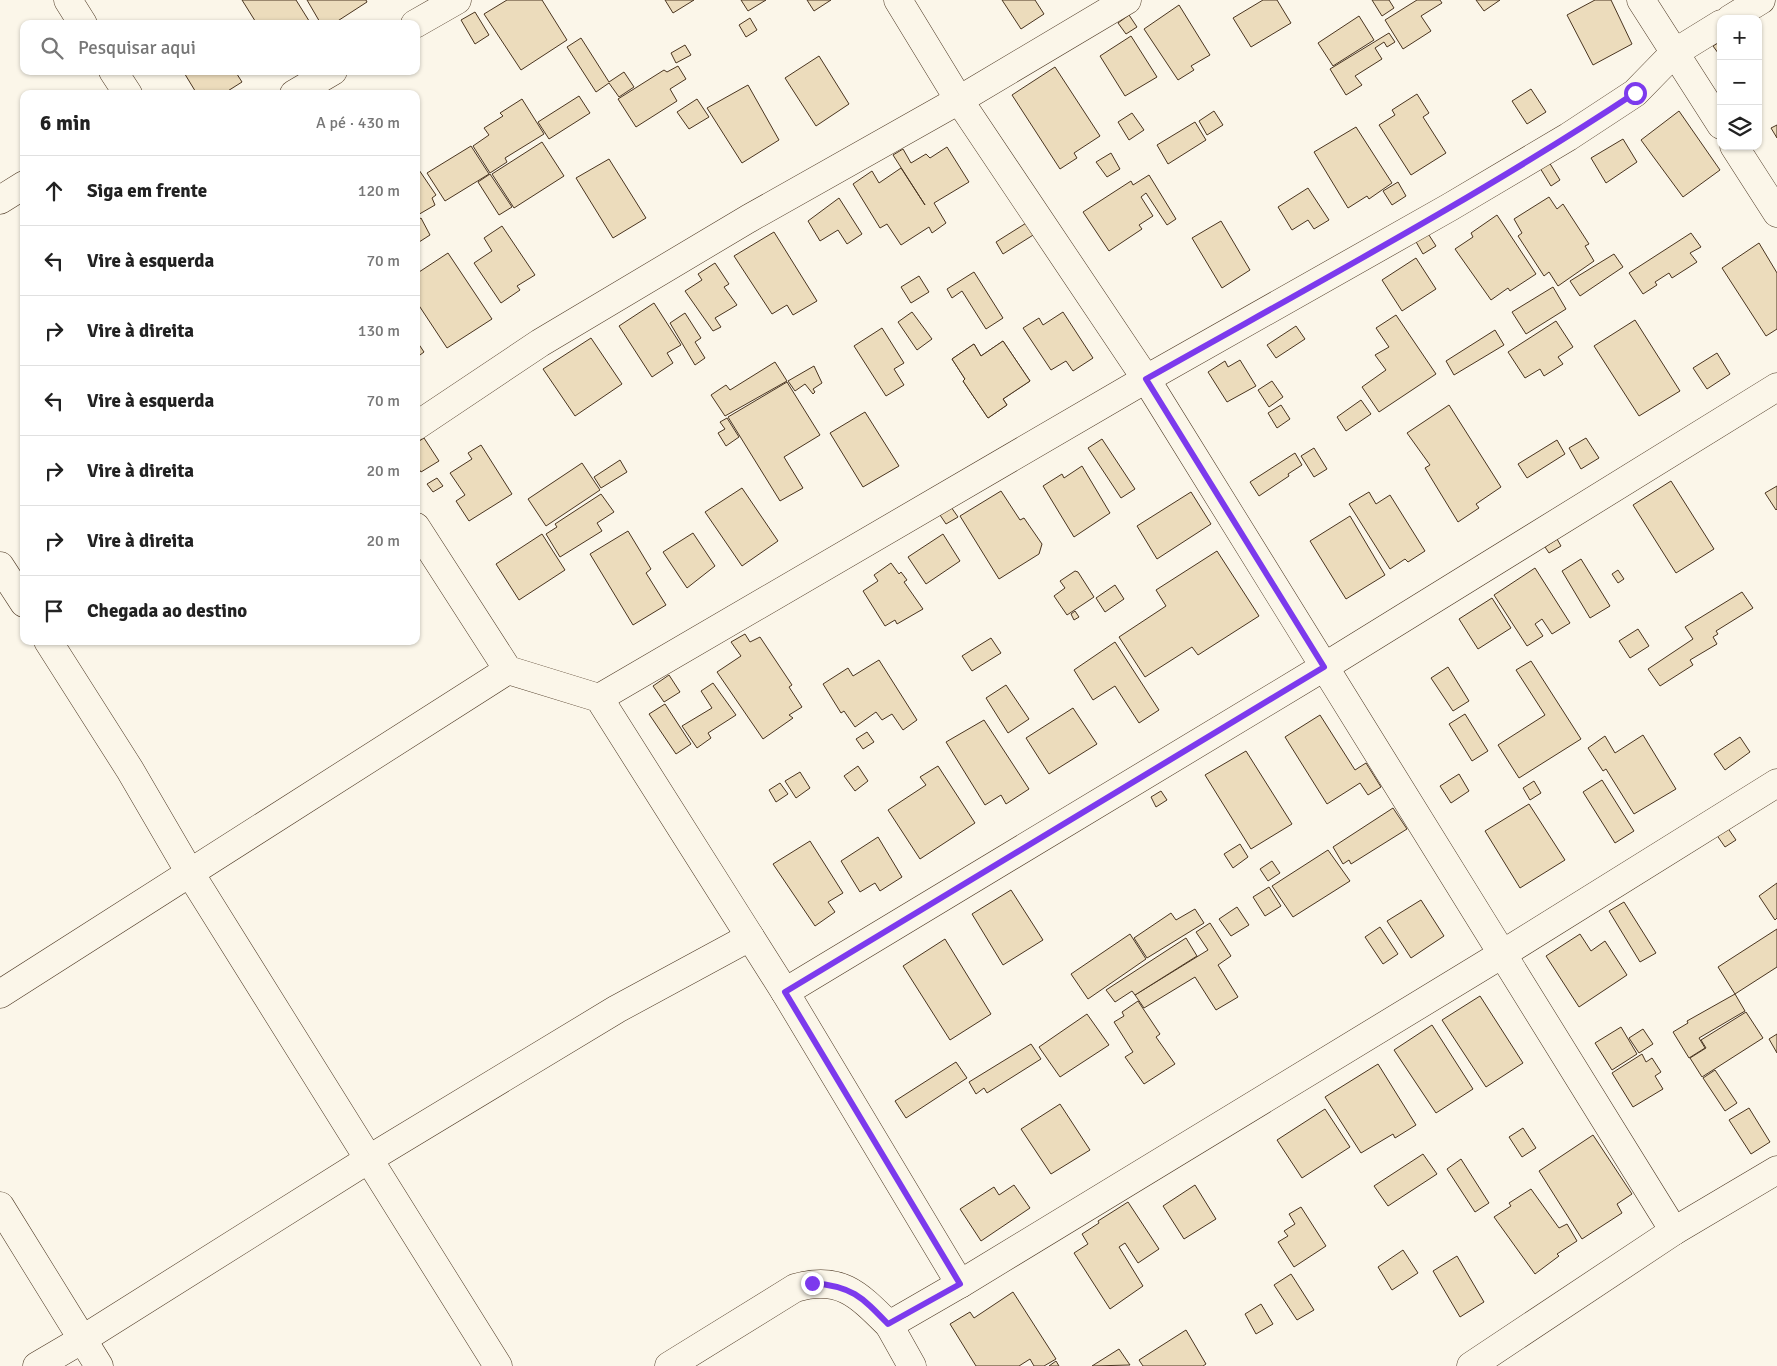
<!DOCTYPE html>
<html lang="pt">
<meta charset="utf-8">
<style>
:root{--surface:#fff;--page:#f6f6f6;--text:#222;--muted:#767676;--line:#e0e0e0}
body{margin:0;font-family:Signika,sans-serif;background:var(--page);color:var(--text)}
.controls{position:absolute;right:15px;top:15px;display:grid;overflow:hidden;border-radius:10px;box-shadow:0 1px 4px #0004}
.controls button{width:45px;height:45px;display:grid;place-items:center;padding:0;border:0;border-bottom:1px solid var(--line);background:var(--surface);color:var(--text);font:25px sans-serif}
.stop{position:absolute;width:15px;height:15px;margin:-11px;border:4px solid #7c3aed;border-radius:50%;background:#fff}
.stop.end{background:#7c3aed;border-color:#fff;box-shadow:0 1px 5px #0008}
.list{margin:0;padding:0;list-style:none}
h2{display:flex;justify-content:space-between;align-items:center;height:65px;margin:0;padding:0 20px;font-size:21px}
h2 small{font-size:16px;font-weight:400;color:var(--muted)}
.list li{display:grid;grid-template-columns:32px 1fr auto;gap:15px;align-items:center;box-sizing:border-box;height:70px;padding:0 20px;border-top:1px solid var(--line)}
.list b{display:block;font-size:19px;white-space:nowrap}
.list em{font-size:16px;font-style:normal;color:var(--muted)}
.icon{flex:none;width:28px;height:28px;fill:none;stroke:currentColor;stroke-width:2;stroke-linecap:round;stroke-linejoin:round}
.map{position:relative;flex:none;width:1777px;height:1366px;overflow:hidden}
.search{position:absolute;background:var(--surface);box-shadow:0 1px 4px #0004;left:20px;top:20px;width:400px;height:55px;display:flex;align-items:center;gap:12px;box-sizing:border-box;padding:0 18px;border-radius:10px;color:var(--muted);font-size:19px}
.panel{position:absolute;background:var(--surface);box-shadow:0 1px 4px #0004;left:20px;top:90px;width:400px;height:555px;border-radius:10px}
.map>svg:first-child{display:block}
.building{fill:#ecdcbc;stroke:#4a3520}
.lines{fill:none;stroke-linecap:round;stroke-linejoin:round}
.street-casing{stroke:#4a3520;stroke-width:29}
.street{stroke:#fbf6e9;stroke-width:28}
.route{stroke:#7c3aed;stroke-width:6}
</style>
<div class="map">
<svg width="1777" height="1366" viewBox="0 0 1777 1366">
<rect width="100%" height="100%" fill="#fbf6e9"/>
<g class="building">
<polygon points="242,0 296,0 311,24 257,24"/>
<polygon points="307,0 366,0 367,2 333,24 321,24"/>
<polygon points="507,0 542,0 567,40 521,70 484,14"/>
<polygon points="665,0 694,0 673,13"/>
<polygon points="741,0 766,0 748,11"/>
<polygon points="807,0 831,0 814,11"/>
<polygon points="1002,0 1035,0 1044,14 1021,29"/>
<polygon points="1263,0 1277,0 1291,23 1251,47 1233,18"/>
<polygon points="1372,0 1389,0 1394,8 1382,16"/>
<polygon points="1417,0 1440,0 1442,3 1421,16 1431,31 1403,49 1385,20"/>
<polygon points="1476,0 1500,0 1484,11"/>
<polygon points="1595,0 1611,0 1632,44 1593,65 1567,15"/>
<polygon points="1179,5 1210,55 1191,66 1194,70 1178,80 1144,29"/>
<polygon points="475,12 489,35 475,44 461,20"/>
<polygon points="1129,15 1137,27 1126,34 1118,23"/>
<polygon points="1359,16 1374,40 1333,66 1318,43"/>
<polygon points="750,18 757,30 746,37 739,25"/>
<polygon points="1389,33 1395,42 1387,47 1384,42 1375,48 1382,59 1355,76 1362,85 1346,95 1330,69"/>
<polygon points="1131,36 1157,77 1125,96 1100,56"/>
<polygon points="581,38 609,82 624,72 634,87 619,97 609,83 596,92 567,47"/>
<polygon points="1721,41 1721,57 1713,46"/>
<polygon points="685,45 691,55 676,63 671,53"/>
<polygon points="819,56 849,104 816,126 785,78"/>
<polygon points="678,66 686,79 670,89 677,101 636,127 618,99 664,70 667,72"/>
<polygon points="1055,67 1100,136 1074,153 1077,158 1060,169 1012,95"/>
<polygon points="183,71 235,71 242,82 223,94 197,94"/>
<polygon points="748,85 779,140 742,163 707,108"/>
<polygon points="1531,89 1546,112 1527,124 1512,101"/>
<polygon points="1417,94 1429,113 1423,117 1446,153 1411,175 1379,125 1395,115 1392,110"/>
<polygon points="579,96 590,113 549,139 538,122"/>
<polygon points="522,99 544,134 505,158 507,162 490,173 473,146 489,135 484,128 503,116 500,113"/>
<polygon points="697,99 709,117 689,129 677,112"/>
<polygon points="1214,111 1223,125 1207,135 1199,121"/>
<polygon points="1679,111 1720,170 1683,197 1641,140"/>
<polygon points="1132,113 1144,130 1129,140 1118,122"/>
<polygon points="1195,122 1206,140 1168,164 1157,145"/>
<polygon points="1777,125 1777,138 1771,128"/>
<polygon points="1356,127 1392,183 1369,199 1367,196 1348,208 1314,152"/>
<polygon points="1623,139 1637,162 1606,183 1591,158"/>
<polygon points="542,142 564,176 514,208 492,174"/>
<polygon points="471,146 489,174 445,201 427,173"/>
<polygon points="947,147 969,182 934,203 946,223 932,233 929,227 901,245 887,224 880,228 853,184 872,171 879,183 901,168 925,205 893,155 903,149 911,163 926,154 930,158"/>
<polygon points="1111,153 1120,169 1107,177 1096,162"/>
<polygon points="609,159 646,218 613,238 576,178"/>
<polygon points="1549,162 1560,180 1551,186 1540,168"/>
<polygon points="417,167 436,195 432,198 435,205 416,216"/>
<polygon points="490,174 512,207 499,215 478,182"/>
<polygon points="1149,175 1176,219 1167,225 1146,193 1141,197 1153,216 1139,225 1142,229 1109,251 1083,212 1131,181 1133,185"/>
<polygon points="1398,182 1406,196 1392,205 1383,191"/>
<polygon points="1308,188 1329,220 1314,229 1308,220 1292,230 1278,207"/>
<polygon points="1549,197 1557,209 1563,204 1589,244 1585,246 1594,261 1558,286 1549,272 1544,276 1518,236 1522,233 1514,219"/>
<polygon points="839,198 862,234 847,244 838,230 820,241 808,221"/>
<polygon points="1497,215 1536,274 1510,291 1508,288 1491,300 1455,249 1473,237 1471,233"/>
<polygon points="421,218 430,235 416,244 416,221"/>
<polygon points="1031,220 1038,232 1003,254 996,242"/>
<polygon points="1221,221 1250,270 1222,288 1192,238"/>
<polygon points="502,226 535,275 517,286 520,290 501,303 474,263 492,251 484,238"/>
<polygon points="774,232 817,301 793,315 787,305 772,314 734,256"/>
<polygon points="1427,232 1436,246 1423,254 1415,240"/>
<polygon points="1691,233 1701,247 1690,253 1697,262 1672,278 1669,273 1655,282 1657,285 1643,294 1629,273"/>
<polygon points="1759,243 1777,273 1777,329 1766,336 1722,268"/>
<polygon points="448,253 492,319 447,348 416,301 416,274"/>
<polygon points="1614,254 1623,267 1580,296 1570,281"/>
<polygon points="1416,258 1436,289 1402,311 1382,280"/>
<polygon points="715,263 729,284 724,287 737,305 715,318 721,327 713,331 685,291 702,280 698,274"/>
<polygon points="974,272 1003,318 986,329 962,291 952,298 947,289"/>
<polygon points="919,276 929,292 911,303 901,287"/>
<polygon points="1553,287 1566,309 1526,334 1512,312"/>
<polygon points="654,303 681,345 667,353 673,363 652,377 619,326"/>
<polygon points="912,312 932,339 917,350 898,322"/>
<polygon points="1063,312 1093,358 1073,371 1066,361 1051,370 1023,328 1039,318 1043,325"/>
<polygon points="685,313 701,338 695,342 705,358 695,365 670,323"/>
<polygon points="1396,315 1436,374 1379,412 1362,387 1386,370 1375,355 1389,347 1376,328"/>
<polygon points="1635,320 1680,391 1639,416 1594,346"/>
<polygon points="1556,321 1573,347 1558,357 1563,364 1544,376 1540,369 1525,378 1508,352"/>
<polygon points="1296,326 1305,339 1276,358 1267,345"/>
<polygon points="882,328 904,363 894,369 904,385 886,396 854,346"/>
<polygon points="1495,330 1504,345 1454,375 1446,361"/>
<polygon points="591,338 622,384 575,416 543,369"/>
<polygon points="416,340 424,352 416,358"/>
<polygon points="1003,341 1030,381 1003,399 1007,405 988,418 963,381 965,379 952,359 974,344 981,356"/>
<polygon points="1003,341 1030,381 1003,399 1007,405 988,418 963,381 965,379 952,359 974,344 981,356"/>
<polygon points="1717,353 1730,374 1707,389 1693,368"/>
<polygon points="1240,360 1256,386 1227,402 1208,372 1225,361 1228,367"/>
<polygon points="775,362 787,381 725,416 711,395 726,385 730,390"/>
<polygon points="814,366 822,383 813,389 815,392 813,394 805,384 795,391 788,381"/>
<polygon points="1272,381 1283,397 1269,407 1258,390"/>
<polygon points="787,382 820,435 784,457 803,488 780,501 728,417"/>
<polygon points="1361,400 1371,414 1346,431 1337,417"/>
<polygon points="1281,405 1290,419 1277,428 1268,413"/>
<polygon points="1449,405 1501,487 1476,504 1479,508 1458,522 1425,468 1430,465 1407,433"/>
<polygon points="865,412 899,466 863,487 830,433"/>
<polygon points="727,418 739,437 726,446 718,433 725,429 720,422"/>
<polygon points="424,438 439,461 421,472 416,465 416,443"/>
<polygon points="1586,438 1599,458 1581,469 1569,448"/>
<polygon points="1102,439 1135,489 1121,498 1088,448"/>
<polygon points="1557,440 1565,454 1527,478 1518,464"/>
<polygon points="481,445 512,494 469,521 456,501 465,495 450,473 472,459 468,453"/>
<polygon points="1314,448 1327,469 1314,477 1301,456"/>
<polygon points="1295,453 1302,465 1288,474 1289,476 1259,496 1250,482"/>
<polygon points="620,460 627,472 601,488 594,477"/>
<polygon points="582,463 600,490 546,526 528,499"/>
<polygon points="1082,466 1110,513 1074,537 1043,486 1062,474 1064,478"/>
<polygon points="437,478 443,486 433,492 427,484"/>
<polygon points="1671,481 1714,549 1676,573 1633,505"/>
<polygon points="1777,486 1777,509 1776,510 1765,493"/>
<polygon points="742,488 778,541 742,566 705,512"/>
<polygon points="1001,491 1020,520 1024,518 1042,544 1039,554 999,579 960,516"/>
<polygon points="1191,492 1211,524 1157,559 1137,526"/>
<polygon points="1369,492 1376,504 1390,495 1425,551 1408,562 1405,559 1390,569 1349,504"/>
<polygon points="601,494 614,512 597,523 602,531 560,557 546,534 557,527 555,524"/>
<polygon points="951,507 958,517 946,524 940,515"/>
<polygon points="1350,516 1385,575 1346,599 1310,541"/>
<polygon points="628,531 651,569 646,573 666,605 633,625 590,554"/>
<polygon points="693,533 715,566 687,588 663,552"/>
<polygon points="542,534 565,570 519,600 496,564"/>
<polygon points="943,534 960,561 926,584 908,557"/>
<polygon points="1557,539 1561,546 1549,553 1545,547"/>
<polygon points="1217,551 1259,616 1198,655 1192,647 1145,677 1119,637 1166,606 1156,590"/>
<polygon points="1581,559 1610,606 1590,618 1562,571"/>
<polygon points="891,563 899,574 901,572 907,580 904,582 923,609 897,624 895,620 885,626 863,591 878,581 874,575"/>
<polygon points="1535,568 1570,623 1552,634 1542,619 1535,624 1543,636 1527,646 1494,595"/>
<polygon points="1618,570 1624,579 1618,583 1612,574"/>
<polygon points="1075,571 1078,572 1094,597 1067,615 1054,596 1065,588 1060,581"/>
<polygon points="1115,585 1124,599 1105,612 1096,598"/>
<polygon points="1742,592 1753,608 1716,631 1718,634 1713,637 1717,644 1690,660 1693,665 1660,686 1648,669 1693,639 1685,627"/>
<polygon points="1492,598 1511,628 1478,649 1459,619"/>
<polygon points="1075,611 1079,617 1074,620 1071,614"/>
<polygon points="1638,629 1649,646 1630,658 1619,641"/>
<polygon points="745,634 750,642 760,637 792,685 789,687 802,707 789,715 793,718 763,739 717,672 741,656 731,642"/>
<polygon points="991,638 1001,653 972,671 962,656"/>
<polygon points="1115,642 1159,710 1139,723 1115,686 1093,700 1074,670"/>
<polygon points="879,660 917,720 903,730 892,714 882,720 876,712 855,727 844,711 841,713 823,684 848,668 853,676"/>
<polygon points="1531,661 1581,739 1519,778 1498,745 1545,715 1516,670"/>
<polygon points="1448,667 1469,701 1453,711 1431,678"/>
<polygon points="669,675 680,692 664,702 653,686"/>
<polygon points="713,683 736,715 708,733 711,738 697,748 682,726 712,708 701,691"/>
<polygon points="1006,685 1029,719 1008,733 986,698"/>
<polygon points="665,704 691,744 676,754 649,714"/>
<polygon points="1073,708 1097,744 1049,774 1026,738"/>
<polygon points="1465,714 1488,751 1472,761 1449,724"/>
<polygon points="1320,715 1355,770 1366,763 1381,787 1368,795 1360,783 1327,804 1285,737"/>
<polygon points="984,720 1029,789 1006,804 1001,795 985,805 946,742"/>
<polygon points="867,732 874,742 863,749 856,739"/>
<polygon points="1643,735 1676,789 1634,814 1606,769 1603,771 1588,748 1605,736 1615,753"/>
<polygon points="1740,737 1750,752 1725,770 1714,754"/>
<polygon points="1246,751 1292,824 1251,849 1205,775"/>
<polygon points="858,766 868,781 855,791 844,776"/>
<polygon points="938,766 975,823 920,859 888,810 926,785 920,777"/>
<polygon points="800,772 810,788 796,798 785,781"/>
<polygon points="1459,774 1469,791 1451,803 1440,786"/>
<polygon points="1602,780 1634,831 1615,843 1583,792"/>
<polygon points="1534,781 1541,793 1530,800 1523,788"/>
<polygon points="780,783 788,794 776,802 769,790"/>
<polygon points="1161,791 1167,800 1156,807 1151,797"/>
<polygon points="1529,804 1565,860 1520,888 1485,831"/>
<polygon points="1393,808 1407,829 1351,864 1349,860 1343,864 1333,847"/>
<polygon points="1727,827 1736,840 1725,847 1716,834"/>
<polygon points="878,837 902,877 880,891 875,883 860,892 841,861"/>
<polygon points="810,841 843,893 828,902 835,912 815,926 773,864"/>
<polygon points="1240,844 1248,857 1233,868 1224,854"/>
<polygon points="1328,850 1350,881 1293,917 1272,886"/>
<polygon points="1272,861 1280,873 1268,881 1260,869"/>
<polygon points="1777,883 1777,918 1775,920 1759,896"/>
<polygon points="1269,887 1281,906 1265,916 1253,897"/>
<polygon points="1011,890 1043,940 1003,965 972,914"/>
<polygon points="1421,900 1444,936 1411,958 1387,921"/>
<polygon points="1624,902 1656,953 1640,962 1609,911"/>
<polygon points="1237,907 1249,925 1231,936 1219,919"/>
<polygon points="1195,909 1204,923 1147,958 1134,938 1171,913 1176,920"/>
<polygon points="1210,923 1231,956 1218,965 1238,997 1216,1010 1195,977 1144,1008 1135,995 1208,950 1196,932"/>
<polygon points="1380,927 1398,954 1383,964 1365,937"/>
<polygon points="1777,929 1777,967 1735,994 1718,967"/>
<polygon points="1130,934 1146,959 1088,999 1071,974"/>
<polygon points="1580,934 1591,951 1605,941 1627,975 1579,1007 1546,956"/>
<polygon points="1186,938 1197,956 1135,995 1132,991 1115,1002 1106,990"/>
<polygon points="945,939 991,1014 950,1040 903,966"/>
<polygon points="1735,994 1745,1011 1699,1038 1705,1048 1689,1058 1673,1032 1688,1023 1687,1021"/>
<polygon points="1480,996 1523,1063 1486,1087 1442,1020"/>
<polygon points="1138,1001 1160,1034 1156,1037 1175,1064 1144,1084 1125,1057 1133,1052 1114,1022 1124,1016 1122,1012"/>
<polygon points="1746,1012 1763,1038 1702,1077 1690,1058 1706,1048 1701,1040"/>
<polygon points="1087,1014 1109,1045 1060,1077 1039,1047"/>
<polygon points="1432,1025 1473,1089 1436,1113 1394,1050"/>
<polygon points="1621,1027 1637,1054 1612,1070 1595,1043"/>
<polygon points="1643,1029 1653,1044 1639,1053 1629,1038"/>
<polygon points="1777,1034 1777,1053 1769,1039"/>
<polygon points="1031,1044 1041,1059 987,1093 984,1088 976,1094 969,1082"/>
<polygon points="1642,1054 1646,1062 1652,1058 1661,1072 1655,1076 1663,1089 1633,1107 1612,1073"/>
<polygon points="956,1062 967,1078 906,1118 895,1101"/>
<polygon points="1378,1064 1416,1125 1395,1138 1393,1134 1361,1153 1325,1097"/>
<polygon points="1715,1070 1737,1103 1725,1111 1703,1078"/>
<polygon points="1060,1104 1090,1150 1051,1174 1021,1129"/>
<polygon points="1749,1108 1770,1142 1751,1154 1729,1120"/>
<polygon points="1325,1109 1350,1147 1302,1178 1277,1140"/>
<polygon points="1523,1128 1536,1148 1522,1157 1509,1137"/>
<polygon points="1593,1135 1632,1194 1617,1204 1622,1213 1582,1239 1539,1171"/>
<polygon points="1423,1154 1437,1174 1388,1206 1374,1186"/>
<polygon points="1461,1159 1489,1203 1475,1212 1447,1169"/>
<polygon points="1014,1185 1030,1208 981,1241 960,1209 994,1187 999,1195"/>
<polygon points="1195,1185 1216,1219 1184,1239 1163,1206"/>
<polygon points="1531,1189 1559,1228 1567,1224 1577,1241 1557,1254 1559,1256 1535,1274 1494,1217 1511,1206 1509,1203"/>
<polygon points="1128,1202 1159,1249 1138,1263 1125,1243 1119,1247 1143,1286 1110,1309 1074,1253 1088,1244 1082,1234 1099,1223 1098,1221"/>
<polygon points="1301,1207 1326,1246 1294,1267 1278,1242 1288,1236 1284,1231 1295,1224 1289,1214"/>
<polygon points="1403,1250 1418,1273 1392,1290 1378,1267"/>
<polygon points="1457,1256 1484,1302 1460,1317 1433,1271"/>
<polygon points="1291,1274 1314,1310 1297,1320 1274,1285"/>
<polygon points="1013,1292 1056,1359 1044,1366 1034,1366 1030,1359 1019,1366 976,1366 950,1324 970,1312 974,1318"/>
<polygon points="1261,1304 1273,1324 1256,1334 1245,1314"/>
<polygon points="1186,1330 1206,1364 1203,1366 1143,1366 1139,1360"/>
<polygon points="1119,1349 1130,1365 1092,1366"/>
<polygon points="1056,1361 1059,1366 1049,1366"/>
</g>
<g class="lines">
<defs>
<g id="street">
<polyline points="68,0 83,24"/>
<polyline points="898,0 959,100 1146,379 1674,1231"/>
<polyline points="1641,0 1721,125"/>
<polyline points="1730,19 1761,0"/>
<polyline points="415,24 457,0"/>
<polyline points="113,71 128,94"/>
<polyline points="294,94 333,71"/>
<polyline points="1734,146 1777,213"/>
<polyline points="0,200 24,185"/>
<polyline points="416,426 540,343 748,219 959,100 1127,0"/>
<polyline points="416,527 508,670 599,698 785,992 960,1284 1504,953 1777,783"/>
<polyline points="0,566 24,603"/>
<polyline points="48,641 130,770 190,873 498,1366"/>
<polyline points="599,698 1146,379 1450,207 1568,137 1635,93 1674,53 1721,24"/>
<polyline points="785,992 1324,667 1777,387"/>
<polyline points="0,994 508,670"/>
<polyline points="0,1206 99,1366"/>
<polyline points="37,1366 83,1339 369,1159 617,1009 750,937"/>
<path d="M669 1366 795 1288C840 1275 858 1294 889 1325"/>
<polyline points="912,1366 889,1325 960,1284"/>
<polyline points="1471,1366 1674,1231 1777,1170"/>
</g>
</defs>
<use href="#street" class="street-casing"/>
<use href="#street" class="street"/>
</g>
<g class="lines">
<path class="route" d="M812 1283C852 1286 862 1297 888 1324L960 1284 785 992 1324 667 1146 379C1311 286 1478 197 1635 93"/>
</g>
</svg>
<div class="controls">
<button>+</button>
<button>−</button>
<button><svg class="icon" aria-label="layers" viewBox="0 0 24 24"><path d="M12 4l9 5-9 5-9-5zM3 14l9 5 9-5"/></svg></button>
</div>
<div class="stop" style="left:1635px;top:93px"></div>
<div class="stop end" style="left:812px;top:1283px"></div>
<div class="search"><svg class="icon" aria-label="search" viewBox="0 0 24 24"><circle cx="10" cy="10" r="6"/><path d="M15 15l6 6"/></svg>Pesquisar aqui</div>
<section class="panel">
<h2>6 min<small>A pé · 430 m</small></h2>
<ul class="list">
<li><svg class="icon" aria-label="ahead" viewBox="0 0 24 24"><path d="M12 20V5M6 11l6-6 6 6"/></svg><div><b>Siga em frente</b></div><em>120 m</em></li>
<li><svg class="icon" aria-label="left" viewBox="0 0 24 24"><path d="M17 20v-9H6M10 6l-5 5 5 5"/></svg><div><b>Vire à esquerda</b></div><em>70 m</em></li>
<li><svg class="icon" aria-label="right" viewBox="0 0 24 24"><path d="M7 20v-9h11M14 6l5 5-5 5"/></svg><div><b>Vire à direita</b></div><em>130 m</em></li>
<li><svg class="icon" aria-label="left" viewBox="0 0 24 24"><path d="M17 20v-9H6M10 6l-5 5 5 5"/></svg><div><b>Vire à esquerda</b></div><em>70 m</em></li>
<li><svg class="icon" aria-label="right" viewBox="0 0 24 24"><path d="M7 20v-9h11M14 6l5 5-5 5"/></svg><div><b>Vire à direita</b></div><em>20 m</em></li>
<li><svg class="icon" aria-label="right" viewBox="0 0 24 24"><path d="M7 20v-9h11M14 6l5 5-5 5"/></svg><div><b>Vire à direita</b></div><em>20 m</em></li>
<li><svg class="icon" aria-label="arrive" viewBox="0 0 24 24"><path d="M6 21V4h12l-3 4 3 4H6"/></svg><div><b>Chegada ao destino</b></div></li>
</ul>
</section>
</div>
